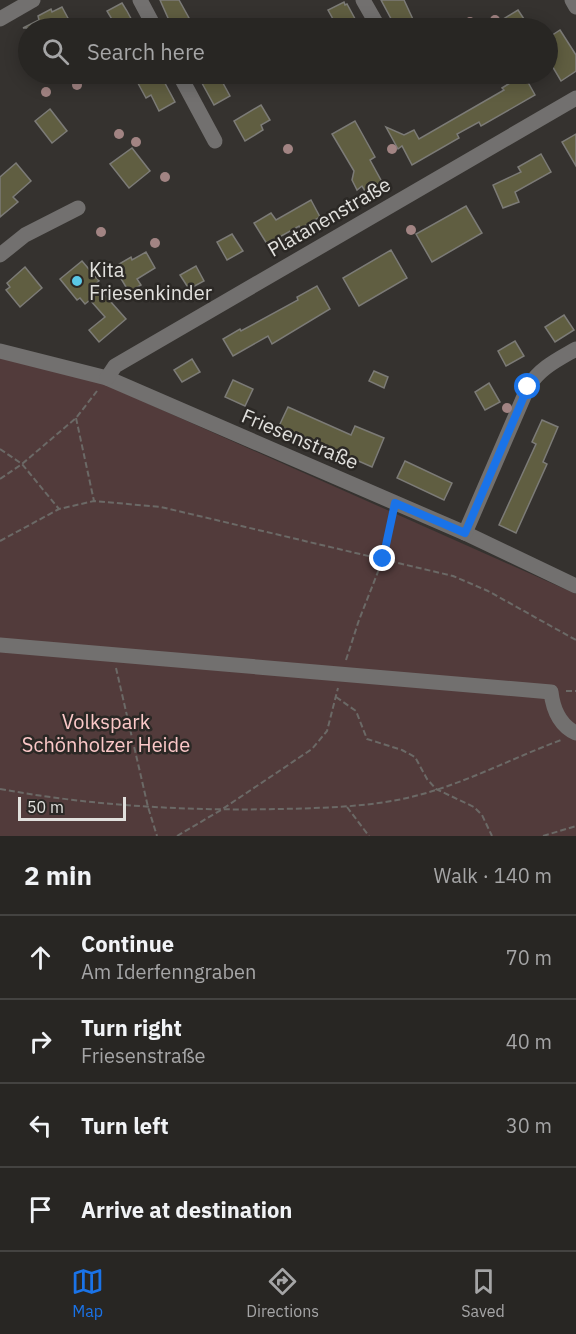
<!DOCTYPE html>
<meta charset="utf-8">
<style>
:root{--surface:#282623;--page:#343230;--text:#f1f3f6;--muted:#a5a5a6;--line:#444341;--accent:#1a73e8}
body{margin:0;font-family:"IBM Plex Sans",sans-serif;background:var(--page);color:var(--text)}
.scale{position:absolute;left:18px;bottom:15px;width:108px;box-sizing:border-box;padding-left:6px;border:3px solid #e1e0dd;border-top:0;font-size:16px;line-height:21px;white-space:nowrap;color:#e1e0dd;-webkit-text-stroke:4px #2b2825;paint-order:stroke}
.stop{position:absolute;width:18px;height:18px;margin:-14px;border:4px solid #1a73e8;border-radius:50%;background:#fff}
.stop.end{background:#1a73e8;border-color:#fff;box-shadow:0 2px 6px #0008}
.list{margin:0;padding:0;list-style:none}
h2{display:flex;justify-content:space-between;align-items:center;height:78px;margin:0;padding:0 24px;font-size:26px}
h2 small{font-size:20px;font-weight:400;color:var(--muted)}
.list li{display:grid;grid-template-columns:39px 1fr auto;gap:18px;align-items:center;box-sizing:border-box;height:84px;padding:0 24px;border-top:2px solid var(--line)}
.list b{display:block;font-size:22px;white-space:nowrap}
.list p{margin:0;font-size:20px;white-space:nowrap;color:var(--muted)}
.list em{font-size:20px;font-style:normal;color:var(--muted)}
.icon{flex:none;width:33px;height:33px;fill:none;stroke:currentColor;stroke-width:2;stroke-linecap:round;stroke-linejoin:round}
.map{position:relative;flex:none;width:576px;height:836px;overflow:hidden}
.search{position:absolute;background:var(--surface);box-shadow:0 3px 15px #0003;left:18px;right:18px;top:18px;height:66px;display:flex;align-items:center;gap:15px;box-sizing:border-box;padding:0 21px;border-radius:33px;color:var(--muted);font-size:22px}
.sheet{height:414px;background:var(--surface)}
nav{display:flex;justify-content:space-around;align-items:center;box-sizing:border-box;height:84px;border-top:2px solid var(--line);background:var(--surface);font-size:16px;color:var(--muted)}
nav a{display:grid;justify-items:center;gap:3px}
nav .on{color:var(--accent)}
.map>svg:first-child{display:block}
.green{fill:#523b3b}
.building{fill:#605e41;stroke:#7c7b77;stroke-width:1.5}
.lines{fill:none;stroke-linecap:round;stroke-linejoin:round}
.path{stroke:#6b6966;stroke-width:2;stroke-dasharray:6 3;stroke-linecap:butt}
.minor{stroke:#72706f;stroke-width:15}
.tree{fill:#a28483}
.route{stroke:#1a73e8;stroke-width:8}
.poi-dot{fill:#5ac8e6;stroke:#2b2825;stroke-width:2}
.labels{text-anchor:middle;stroke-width:5;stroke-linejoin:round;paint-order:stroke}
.street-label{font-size:20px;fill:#e1e0dd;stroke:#2b2825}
.poi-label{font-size:20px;fill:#e1e0dd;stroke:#2b2825;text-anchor:start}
.park-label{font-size:20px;fill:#fbc8c8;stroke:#2b2825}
</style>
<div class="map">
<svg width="576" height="836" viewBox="0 0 576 836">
<rect width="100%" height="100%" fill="#35322f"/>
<polygon class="green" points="0,356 95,380 576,594 576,836 0,836"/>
<g class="building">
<polygon points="160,0 179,0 189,18 172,27"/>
<polygon points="381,0 404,0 417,28 396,28"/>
<polygon points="344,2 345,5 347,4 360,28 338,28 328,10"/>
<polygon points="122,3 127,11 136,28 117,28 107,11"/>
<polygon points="62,7 70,22 58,28 23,28 39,20 38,16 51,9 52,12"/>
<polygon points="518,10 530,28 504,28 500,21"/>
<polygon points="560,30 576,55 576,71 561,81 548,59 548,38"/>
<polygon points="133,74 160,74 175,102 159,111 151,95 146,98"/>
<polygon points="197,74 218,74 230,96 214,105"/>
<polygon points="524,75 535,95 481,126 479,122 457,134 459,138 412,165 402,146 398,149 386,127 404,135 414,130 419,139 504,90 502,88 510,83 511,78 517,79"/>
<polygon points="261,105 270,120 261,125 263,130 245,141 234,121"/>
<polygon points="50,109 67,131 52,143 35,121"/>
<polygon points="355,121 375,157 370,160 382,182 365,191 362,186 357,190 352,180 354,171 332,134"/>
<polygon points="576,134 576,166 562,142"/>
<polygon points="132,148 150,171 129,188 110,164"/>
<polygon points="541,154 551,172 515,192 519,202 503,208 493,185 521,172 518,167"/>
<polygon points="16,163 31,181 13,197 18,202 0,217 0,177"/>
<polygon points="311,200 320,217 300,229 299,226 267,244 254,223 271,213 276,220"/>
<polygon points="466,206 482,233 432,262 416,234"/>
<polygon points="232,234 243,251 227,260 217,242"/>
<polygon points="391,250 407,278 359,306 343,278"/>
<polygon points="146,252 155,268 137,279 141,285 129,292 114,267 131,257 132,260"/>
<polygon points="82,261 99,281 95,284 126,319 99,342 89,330 105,317 90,300 85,304 80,298 77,300 60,279"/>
<polygon points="196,266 204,281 189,289 180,275"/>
<polygon points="25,267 42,288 20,307 6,290 10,287 7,283"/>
<polygon points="317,286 330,309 272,344 268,336 233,356 223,339 240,329 241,331 298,300 297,297"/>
<polygon points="564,315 574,330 555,342 545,327"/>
<polygon points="515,341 524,356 506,366 498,351"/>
<polygon points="192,359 200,372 182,382 174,370"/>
<polygon points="374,371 388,377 384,388 369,381"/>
<polygon points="233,380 253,389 245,406 225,397"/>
<polygon points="489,383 500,402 485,410 475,392"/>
<polygon points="288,407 351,435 355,426 384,438 372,467 279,426"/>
<polygon points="542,420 558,427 543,462 547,464 516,533 499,525 536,444 532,442"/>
<polygon points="405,461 452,483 444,500 397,478"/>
</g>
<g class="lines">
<g class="path">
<polyline points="76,418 94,501"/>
<polyline points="0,449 22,464 59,509"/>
<polyline points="0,479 22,464 76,418 97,391"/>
<polyline points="0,541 59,509 94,501 161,507 453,576 488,591 576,640"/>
<polyline points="346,660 359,620 383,559 392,517"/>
<polyline points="116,668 148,807 157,836"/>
<polyline points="566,691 576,691"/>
<polyline points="336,697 356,711 367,739 402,750 415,757 427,779 436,789 474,807 482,815 492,836"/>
<path d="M0 789C93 806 187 811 281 809 324 808 366 807 407 798 460 786 510 759 561 740"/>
<polyline points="347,807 369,836"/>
<polyline points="177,836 221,810 312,749 327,731 338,688"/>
<polyline points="543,836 576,826"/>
</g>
<g class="minor">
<polyline points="140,0 155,28"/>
<polyline points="363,0 379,28"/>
<polyline points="572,0 576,7"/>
<polyline points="0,19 33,0"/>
<polyline points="179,74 215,141"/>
<polyline points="0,255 25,235 78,208"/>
<polyline points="0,351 107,378 465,533 576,586"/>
<polyline points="107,378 115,366 576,98"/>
<path d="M465 533 528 387C540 368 557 360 576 349"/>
<path d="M0 645 551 692C553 709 559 725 576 733"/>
</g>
</g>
<g class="tree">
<circle cx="495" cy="20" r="5"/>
<circle cx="470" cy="22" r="5"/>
<circle cx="77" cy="85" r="5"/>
<circle cx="46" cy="92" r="5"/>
<circle cx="119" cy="134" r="5"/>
<circle cx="136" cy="142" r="5"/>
<circle cx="288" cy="149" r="5"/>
<circle cx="392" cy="149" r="5"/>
<circle cx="165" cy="177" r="5"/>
<circle cx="411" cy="230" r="5"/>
<circle cx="101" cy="232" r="5"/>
<circle cx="155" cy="243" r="5"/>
<circle cx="507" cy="408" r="5"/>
</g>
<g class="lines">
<polyline class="route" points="383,559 395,503 465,533 528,387"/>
</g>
<circle class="poi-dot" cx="77" cy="281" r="6"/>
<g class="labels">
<g class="street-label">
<text transform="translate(329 217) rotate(-30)" y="7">Platanenstraße</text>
<text transform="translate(300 439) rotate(23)" y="7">Friesenstraße</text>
</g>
<g class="poi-label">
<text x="89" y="277">Kita<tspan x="89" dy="23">Friesenkinder</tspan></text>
</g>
<g class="park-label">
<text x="106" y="729">Volkspark<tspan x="106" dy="23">Schönholzer Heide</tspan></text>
</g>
</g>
</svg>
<div class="scale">50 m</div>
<div class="stop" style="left:528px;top:387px"></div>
<div class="stop end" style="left:383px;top:559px"></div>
<div class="search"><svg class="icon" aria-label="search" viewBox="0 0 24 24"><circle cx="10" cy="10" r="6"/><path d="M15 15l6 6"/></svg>Search here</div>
</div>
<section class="sheet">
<h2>2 min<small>Walk · 140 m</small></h2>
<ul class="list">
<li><svg class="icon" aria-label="ahead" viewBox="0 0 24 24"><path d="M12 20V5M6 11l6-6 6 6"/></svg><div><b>Continue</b><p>Am Iderfenngraben</p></div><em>70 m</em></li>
<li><svg class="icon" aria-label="right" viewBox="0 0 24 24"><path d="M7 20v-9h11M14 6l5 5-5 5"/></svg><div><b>Turn right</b><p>Friesenstraße</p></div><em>40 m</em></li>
<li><svg class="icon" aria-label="left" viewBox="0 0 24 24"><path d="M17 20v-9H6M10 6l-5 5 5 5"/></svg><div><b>Turn left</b></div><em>30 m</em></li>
<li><svg class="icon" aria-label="arrive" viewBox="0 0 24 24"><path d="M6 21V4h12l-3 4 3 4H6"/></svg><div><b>Arrive at destination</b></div></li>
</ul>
</section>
<nav>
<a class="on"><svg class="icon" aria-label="map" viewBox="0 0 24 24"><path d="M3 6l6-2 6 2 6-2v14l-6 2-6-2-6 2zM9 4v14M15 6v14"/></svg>Map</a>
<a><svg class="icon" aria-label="directions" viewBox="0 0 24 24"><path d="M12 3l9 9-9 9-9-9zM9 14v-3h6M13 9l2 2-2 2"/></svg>Directions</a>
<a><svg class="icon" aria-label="saved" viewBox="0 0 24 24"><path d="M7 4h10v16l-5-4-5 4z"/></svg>Saved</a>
</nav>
